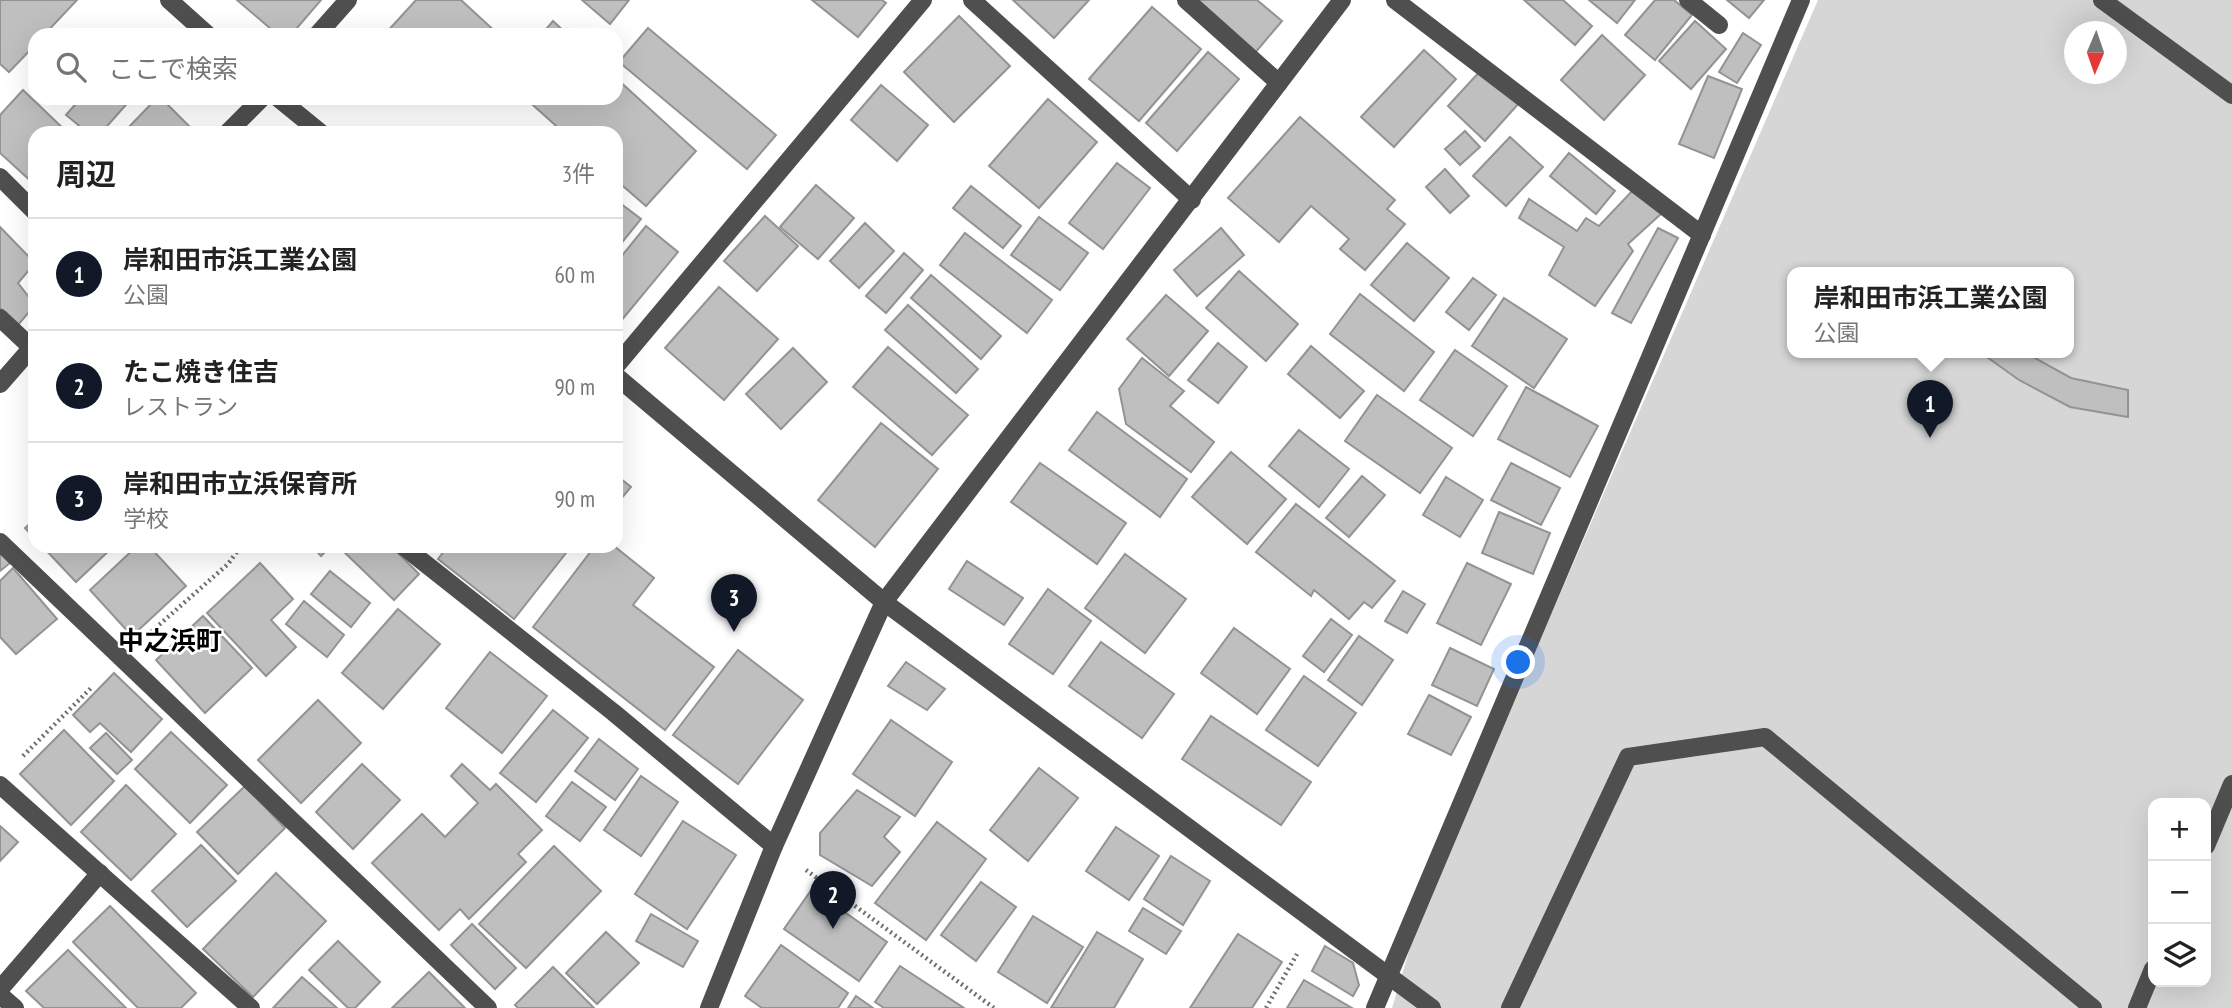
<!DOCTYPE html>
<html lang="ja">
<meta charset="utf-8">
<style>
:root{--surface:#fff;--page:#f6f6f6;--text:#222;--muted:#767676;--line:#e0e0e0;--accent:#111827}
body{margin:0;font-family:"PT Sans Narrow","Noto Sans JP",sans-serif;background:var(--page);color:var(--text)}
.controls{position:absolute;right:21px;bottom:21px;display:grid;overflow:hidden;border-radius:14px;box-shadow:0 7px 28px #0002}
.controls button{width:63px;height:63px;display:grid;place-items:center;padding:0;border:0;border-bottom:2px solid var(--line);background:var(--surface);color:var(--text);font:35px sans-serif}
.compass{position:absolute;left:2064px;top:21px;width:63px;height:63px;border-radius:50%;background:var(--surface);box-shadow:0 7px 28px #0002;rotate:182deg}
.you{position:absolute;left:1519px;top:663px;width:24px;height:24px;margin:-18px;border:5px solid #fff;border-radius:50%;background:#1a73e8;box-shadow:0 0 0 10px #1a73e833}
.badge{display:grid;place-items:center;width:46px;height:46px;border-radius:50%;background:var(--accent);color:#fff;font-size:23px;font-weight:700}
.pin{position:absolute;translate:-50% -58px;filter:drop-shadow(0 2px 4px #0008)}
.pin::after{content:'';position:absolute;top:37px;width:24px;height:21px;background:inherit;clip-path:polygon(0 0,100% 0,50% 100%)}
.popup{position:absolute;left:1787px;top:267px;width:287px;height:91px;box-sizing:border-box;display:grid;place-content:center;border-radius:14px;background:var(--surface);filter:drop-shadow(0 2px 5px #0005);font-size:23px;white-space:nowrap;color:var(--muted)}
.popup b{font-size:26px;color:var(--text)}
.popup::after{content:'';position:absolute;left:50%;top:100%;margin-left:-14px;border:14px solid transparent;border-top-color:var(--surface)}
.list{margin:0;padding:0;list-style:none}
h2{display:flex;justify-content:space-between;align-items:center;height:91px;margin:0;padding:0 28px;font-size:30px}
h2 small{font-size:23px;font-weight:400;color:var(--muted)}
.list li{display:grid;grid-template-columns:46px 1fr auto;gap:21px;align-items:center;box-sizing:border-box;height:112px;padding:0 28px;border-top:2px solid var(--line)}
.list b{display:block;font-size:26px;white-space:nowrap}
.list p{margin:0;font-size:23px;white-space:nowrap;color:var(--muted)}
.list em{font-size:23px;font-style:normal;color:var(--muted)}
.icon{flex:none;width:38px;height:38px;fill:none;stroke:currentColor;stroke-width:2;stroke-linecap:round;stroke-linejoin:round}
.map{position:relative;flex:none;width:2232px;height:1008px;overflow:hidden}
.search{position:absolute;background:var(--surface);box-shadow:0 7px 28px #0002;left:28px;top:28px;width:595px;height:77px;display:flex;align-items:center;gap:18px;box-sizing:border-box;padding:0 24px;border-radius:21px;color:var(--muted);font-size:26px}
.panel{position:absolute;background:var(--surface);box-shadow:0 7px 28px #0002;left:28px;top:126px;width:595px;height:427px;border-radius:21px}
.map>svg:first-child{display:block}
.green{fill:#d6d6d6;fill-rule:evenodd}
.building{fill:#bfbfbf;stroke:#939393;stroke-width:2}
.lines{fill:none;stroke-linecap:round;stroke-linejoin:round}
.path{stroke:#717171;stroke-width:4.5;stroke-dasharray:2 3.5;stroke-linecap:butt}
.minor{stroke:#4f4f4f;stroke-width:18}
.labels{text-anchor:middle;stroke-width:5;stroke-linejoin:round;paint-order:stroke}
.neighbourhood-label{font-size:26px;font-weight:bold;fill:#000;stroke:#fff}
</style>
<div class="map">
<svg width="2232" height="1008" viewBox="0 0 2232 1008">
<rect width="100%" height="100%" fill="#fff"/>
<path class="green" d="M1818 0H2232V1008H1392L1418 921ZM2074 32H2116V74H2074ZM1792 272H2068V352H1792ZM2153 803H2206V982H2153Z"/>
<g class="building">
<polygon points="0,0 77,0 44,35 35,35 35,45 9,72 0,64"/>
<polygon points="237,0 321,0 291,35 278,35"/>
<polygon points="416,0 461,0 499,35 384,35"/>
<polygon points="582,0 629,0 610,24"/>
<polygon points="812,0 882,0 886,3 858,37"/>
<polygon points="1013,0 1089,0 1054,38"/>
<polygon points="1189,0 1257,0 1282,21 1254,54"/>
<polygon points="1524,0 1563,0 1592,26 1575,45"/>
<polygon points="1589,0 1635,0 1617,23"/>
<polygon points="1655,0 1674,0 1692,15 1655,60 1625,35"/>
<polygon points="1727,0 1764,0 1749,18"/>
<polygon points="1152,7 1201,49 1139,121 1089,79"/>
<polygon points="959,16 1010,66 954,122 904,72"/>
<polygon points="553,21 568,35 541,35"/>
<polygon points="1695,21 1726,49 1691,89 1659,61"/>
<polygon points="648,28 776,135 747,169 619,62"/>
<polygon points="1743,33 1761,45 1737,83 1719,72"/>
<polygon points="1602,35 1645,75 1604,120 1561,80"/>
<polygon points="1424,50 1456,79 1394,147 1361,117"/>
<polygon points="1208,52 1239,79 1177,151 1146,123"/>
<polygon points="1483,68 1520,102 1485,141 1448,106"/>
<polygon points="1708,76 1742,89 1714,158 1679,144"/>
<polygon points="616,78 696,151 646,206 616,180 616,133 564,133 525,98 616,98"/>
<polygon points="881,85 928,125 897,161 851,120"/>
<polygon points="23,90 68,133 35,133 35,185 0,153 0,115"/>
<polygon points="81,98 132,98 101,133 88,133 66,115"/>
<polygon points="157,98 161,98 194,131 123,133"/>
<polygon points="1048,99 1097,142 1039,208 989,166"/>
<polygon points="1300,117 1395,200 1387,209 1405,224 1365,270 1340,249 1349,239 1311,206 1279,242 1228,198"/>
<polygon points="1465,131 1480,147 1460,165 1445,149"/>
<polygon points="1510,137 1543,167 1506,206 1473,176"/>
<polygon points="1569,153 1615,191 1596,214 1550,176"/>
<polygon points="1117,163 1150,188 1103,249 1069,223"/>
<polygon points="1445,169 1469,196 1450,213 1426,187"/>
<polygon points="816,185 854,218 818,259 780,227"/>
<polygon points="971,186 1021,226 1003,248 953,208"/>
<polygon points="1633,190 1662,213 1628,244 1633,251 1595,306 1549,275 1564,247 1519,218 1529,199 1577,231 1586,218 1599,226"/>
<polygon points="616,200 641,219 616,250"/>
<polygon points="765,216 798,246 757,291 724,261"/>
<polygon points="1039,217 1088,253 1060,290 1011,255"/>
<polygon points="865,223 894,251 859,288 830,261"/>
<polygon points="646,226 678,252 616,327 616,263"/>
<polygon points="0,227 35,263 18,283 35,305 18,325 0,308"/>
<polygon points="1221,228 1244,255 1197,296 1174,270"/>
<polygon points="1658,228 1678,238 1631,323 1612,313"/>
<polygon points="965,233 1052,300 1027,333 940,265"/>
<polygon points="1407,243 1449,278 1414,321 1371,285"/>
<polygon points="904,253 923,270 886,313 866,296"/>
<polygon points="1239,271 1298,324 1266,361 1206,308"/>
<polygon points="931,275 1001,336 981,359 911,298"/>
<polygon points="1473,278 1496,295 1469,330 1446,312"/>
<polygon points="719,287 778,339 724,400 665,348"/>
<polygon points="1360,294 1434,352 1404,391 1330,334"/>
<polygon points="1166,295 1208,331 1169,376 1127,339"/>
<polygon points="1504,298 1567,339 1534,388 1472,346"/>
<polygon points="908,305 978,369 956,393 885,330"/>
<polygon points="1218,343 1247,367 1218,403 1188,380"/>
<polygon points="1311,346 1364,391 1340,418 1288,374"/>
<polygon points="888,347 968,415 932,455 853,387"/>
<polygon points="793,348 827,382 781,429 746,394"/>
<polygon points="1455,350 1507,386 1473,436 1420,400"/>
<polygon points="1980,352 2024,352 2071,378 2128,390 2128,417 2070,407 2019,380"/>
<polygon points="1142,358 1184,391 1170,406 1214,442 1191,472 1126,424 1119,389"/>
<polygon points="1526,387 1598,426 1570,477 1498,439"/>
<polygon points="1377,395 1452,448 1420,493 1345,441"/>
<polygon points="1097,412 1187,479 1160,517 1069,450"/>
<polygon points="881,423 938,469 875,547 818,500"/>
<polygon points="1299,430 1349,469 1319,507 1269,466"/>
<polygon points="1231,452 1286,499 1247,544 1192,497"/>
<polygon points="1040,463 1126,523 1097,564 1011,502"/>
<polygon points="1511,463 1560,488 1541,525 1491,500"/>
<polygon points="616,475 631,487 616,505"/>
<polygon points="1362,476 1385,495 1349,537 1326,518"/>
<polygon points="1446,477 1483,500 1460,537 1423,515"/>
<polygon points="1296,504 1395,581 1372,608 1364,602 1349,619 1314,590 1311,596 1256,552"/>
<polygon points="1499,512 1550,533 1533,574 1482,553"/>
<polygon points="35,519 35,539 25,528"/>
<polygon points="42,546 114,546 76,582"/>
<polygon points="137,546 149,546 186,586 132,636 90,590"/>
<polygon points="312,546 331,546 321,556"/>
<polygon points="346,546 391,546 419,574 394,600 342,550"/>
<polygon points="448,546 557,546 566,553 514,619 438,559"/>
<polygon points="595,546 614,546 654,578 633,605 714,667 665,730 533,627"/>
<polygon points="0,552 10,563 0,571"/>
<polygon points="1125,554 1186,599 1145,653 1085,608"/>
<polygon points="967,561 1023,598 1004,625 949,589"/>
<polygon points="260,563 293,599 271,620 296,647 266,676 207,613"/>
<polygon points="1467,563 1511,584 1481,645 1437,623"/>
<polygon points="13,568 57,619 16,654 0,637 0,581"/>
<polygon points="330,571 370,603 351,627 311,594"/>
<polygon points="1048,589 1091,621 1053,674 1009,644"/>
<polygon points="1403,591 1425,604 1407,633 1385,621"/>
<polygon points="304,601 344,635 327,657 286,624"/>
<polygon points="398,609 440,644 383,709 342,673"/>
<polygon points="203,616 252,668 205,713 156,660"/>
<polygon points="1331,619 1352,635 1324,672 1303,656"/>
<polygon points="1234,628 1290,669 1257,714 1201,673"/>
<polygon points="1359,636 1393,660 1362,705 1328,680"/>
<polygon points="1101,642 1174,694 1142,738 1069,686"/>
<polygon points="1450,648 1494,669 1477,706 1432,685"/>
<polygon points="738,650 803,700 738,784 673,735"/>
<polygon points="490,652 547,696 502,753 446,708"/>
<polygon points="906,662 945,689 927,710 888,686"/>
<polygon points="114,673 162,719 131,752 100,723 90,732 73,715"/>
<polygon points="1304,676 1356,713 1318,766 1266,730"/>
<polygon points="1429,695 1471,717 1451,755 1408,734"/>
<polygon points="318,700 361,743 301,803 258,760"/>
<polygon points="553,710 588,738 536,802 500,773"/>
<polygon points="1211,716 1311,782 1281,825 1182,759"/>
<polygon points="891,720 952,762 915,816 853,774"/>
<polygon points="64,730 114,781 71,825 20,774"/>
<polygon points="171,732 227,785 190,823 135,769"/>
<polygon points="106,733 132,760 117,774 90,748"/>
<polygon points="599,739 638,769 615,800 575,771"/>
<polygon points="362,764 400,800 353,849 316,812"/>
<polygon points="462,764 490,790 496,784 542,830 518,854 526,862 469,919 460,909 439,930 372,863 422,814 445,837 478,803 451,776"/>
<polygon points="1039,768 1078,798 1028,861 990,830"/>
<polygon points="641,776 678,802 641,856 604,830"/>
<polygon points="572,782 606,807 580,841 546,816"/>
<polygon points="126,785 176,834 131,880 81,832"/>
<polygon points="245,786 285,828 238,874 197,832"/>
<polygon points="857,790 900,817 884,837 900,852 872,886 820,855 820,833"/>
<polygon points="683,821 736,855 687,929 635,894"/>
<polygon points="937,822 986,859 926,940 875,903"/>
<polygon points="0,826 18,842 0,861"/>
<polygon points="1116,827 1159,856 1129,900 1086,871"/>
<polygon points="201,845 236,881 187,927 152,891"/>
<polygon points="554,846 601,891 526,968 479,924"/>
<polygon points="1171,856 1210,881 1183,925 1144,899"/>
<polygon points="276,873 326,921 253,997 203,949"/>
<polygon points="981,882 1016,907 976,961 941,935"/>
<polygon points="812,889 887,942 859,981 784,929"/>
<polygon points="110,906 196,993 181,1008 138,1008 73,942"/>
<polygon points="1143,908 1181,931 1166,954 1129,931"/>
<polygon points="651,914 698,941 683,967 636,941"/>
<polygon points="1033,916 1083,947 1047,1003 998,972"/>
<polygon points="472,924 516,968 495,989 451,945"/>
<polygon points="606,932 639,963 597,1004 566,973"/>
<polygon points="1097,932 1143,959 1114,1008 1051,1008"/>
<polygon points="1238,934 1282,962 1252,1008 1190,1008"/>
<polygon points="338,941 380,982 355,1008 348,1008 309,970"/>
<polygon points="781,945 848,993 838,1008 762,1008 745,996"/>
<polygon points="1325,946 1353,963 1359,985 1353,996 1312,971"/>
<polygon points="68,950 126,1008 44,1008 26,991"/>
<polygon points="900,966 964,1008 884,1008 875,1002"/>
<polygon points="553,967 594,1008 518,1008 515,1005"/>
<polygon points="429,972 465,1008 392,1008"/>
<polygon points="302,977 337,1008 273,1008"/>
<polygon points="1304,980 1352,1008 1287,1008"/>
<polygon points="856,996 873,1008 848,1008"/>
</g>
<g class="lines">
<g class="path">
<polyline points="151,632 228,564 241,546"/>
<polyline points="23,756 93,686"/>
<polyline points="806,870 994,1008"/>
<polyline points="1266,1008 1297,954"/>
</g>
<g class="minor">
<polyline points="169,0 208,35"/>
<polyline points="972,0 1192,200"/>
<polyline points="1186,0 1279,83"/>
<polyline points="1395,0 1702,235"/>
<polyline points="1688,0 1719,25"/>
<polyline points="2102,0 2232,95"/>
<polyline points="317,35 348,0"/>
<polyline points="278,98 321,133"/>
<polyline points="227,133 262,98"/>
<polyline points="0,177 35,212"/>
<polyline points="0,318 32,348"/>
<polyline points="616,366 923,0"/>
<polyline points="616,376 884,602 1432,1008"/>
<polyline points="0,384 35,344"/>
<polyline points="0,542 488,1008"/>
<polyline points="403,546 613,712 774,846"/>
<polyline points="0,785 251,1008"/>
<polyline points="2206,846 2232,784"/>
<polyline points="0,989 100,873"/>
<polyline points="0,995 15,1008"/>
<polyline points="709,1008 774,846 884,602 1342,0"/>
<polyline points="1375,1008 1801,0"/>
<polyline points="1510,1008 1628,757 1765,737 2093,1008"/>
<polyline points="2137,1008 2153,969"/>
</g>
</g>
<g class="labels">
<g class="neighbourhood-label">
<text x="170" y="650">中之浜町</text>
</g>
</g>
</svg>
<div class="controls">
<button>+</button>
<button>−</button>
<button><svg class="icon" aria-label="layers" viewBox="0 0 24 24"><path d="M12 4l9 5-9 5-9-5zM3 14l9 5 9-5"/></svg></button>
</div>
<svg class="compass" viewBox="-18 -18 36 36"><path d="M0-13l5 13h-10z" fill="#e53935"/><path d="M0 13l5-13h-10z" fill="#767676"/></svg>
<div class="you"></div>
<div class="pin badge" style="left:1930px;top:438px">1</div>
<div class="popup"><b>岸和田市浜工業公園</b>公園</div>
<div class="pin badge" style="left:833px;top:929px">2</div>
<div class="pin badge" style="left:734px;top:632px">3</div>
<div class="search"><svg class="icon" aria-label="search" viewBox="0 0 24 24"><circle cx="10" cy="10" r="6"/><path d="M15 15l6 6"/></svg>ここで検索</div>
<section class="panel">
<h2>周辺<small>3件</small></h2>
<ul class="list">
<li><span class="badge">1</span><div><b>岸和田市浜工業公園</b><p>公園</p></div><em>60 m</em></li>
<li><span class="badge">2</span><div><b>たこ焼き住吉</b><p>レストラン</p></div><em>90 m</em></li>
<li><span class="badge">3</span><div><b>岸和田市立浜保育所</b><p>学校</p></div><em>90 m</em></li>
</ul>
</section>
</div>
